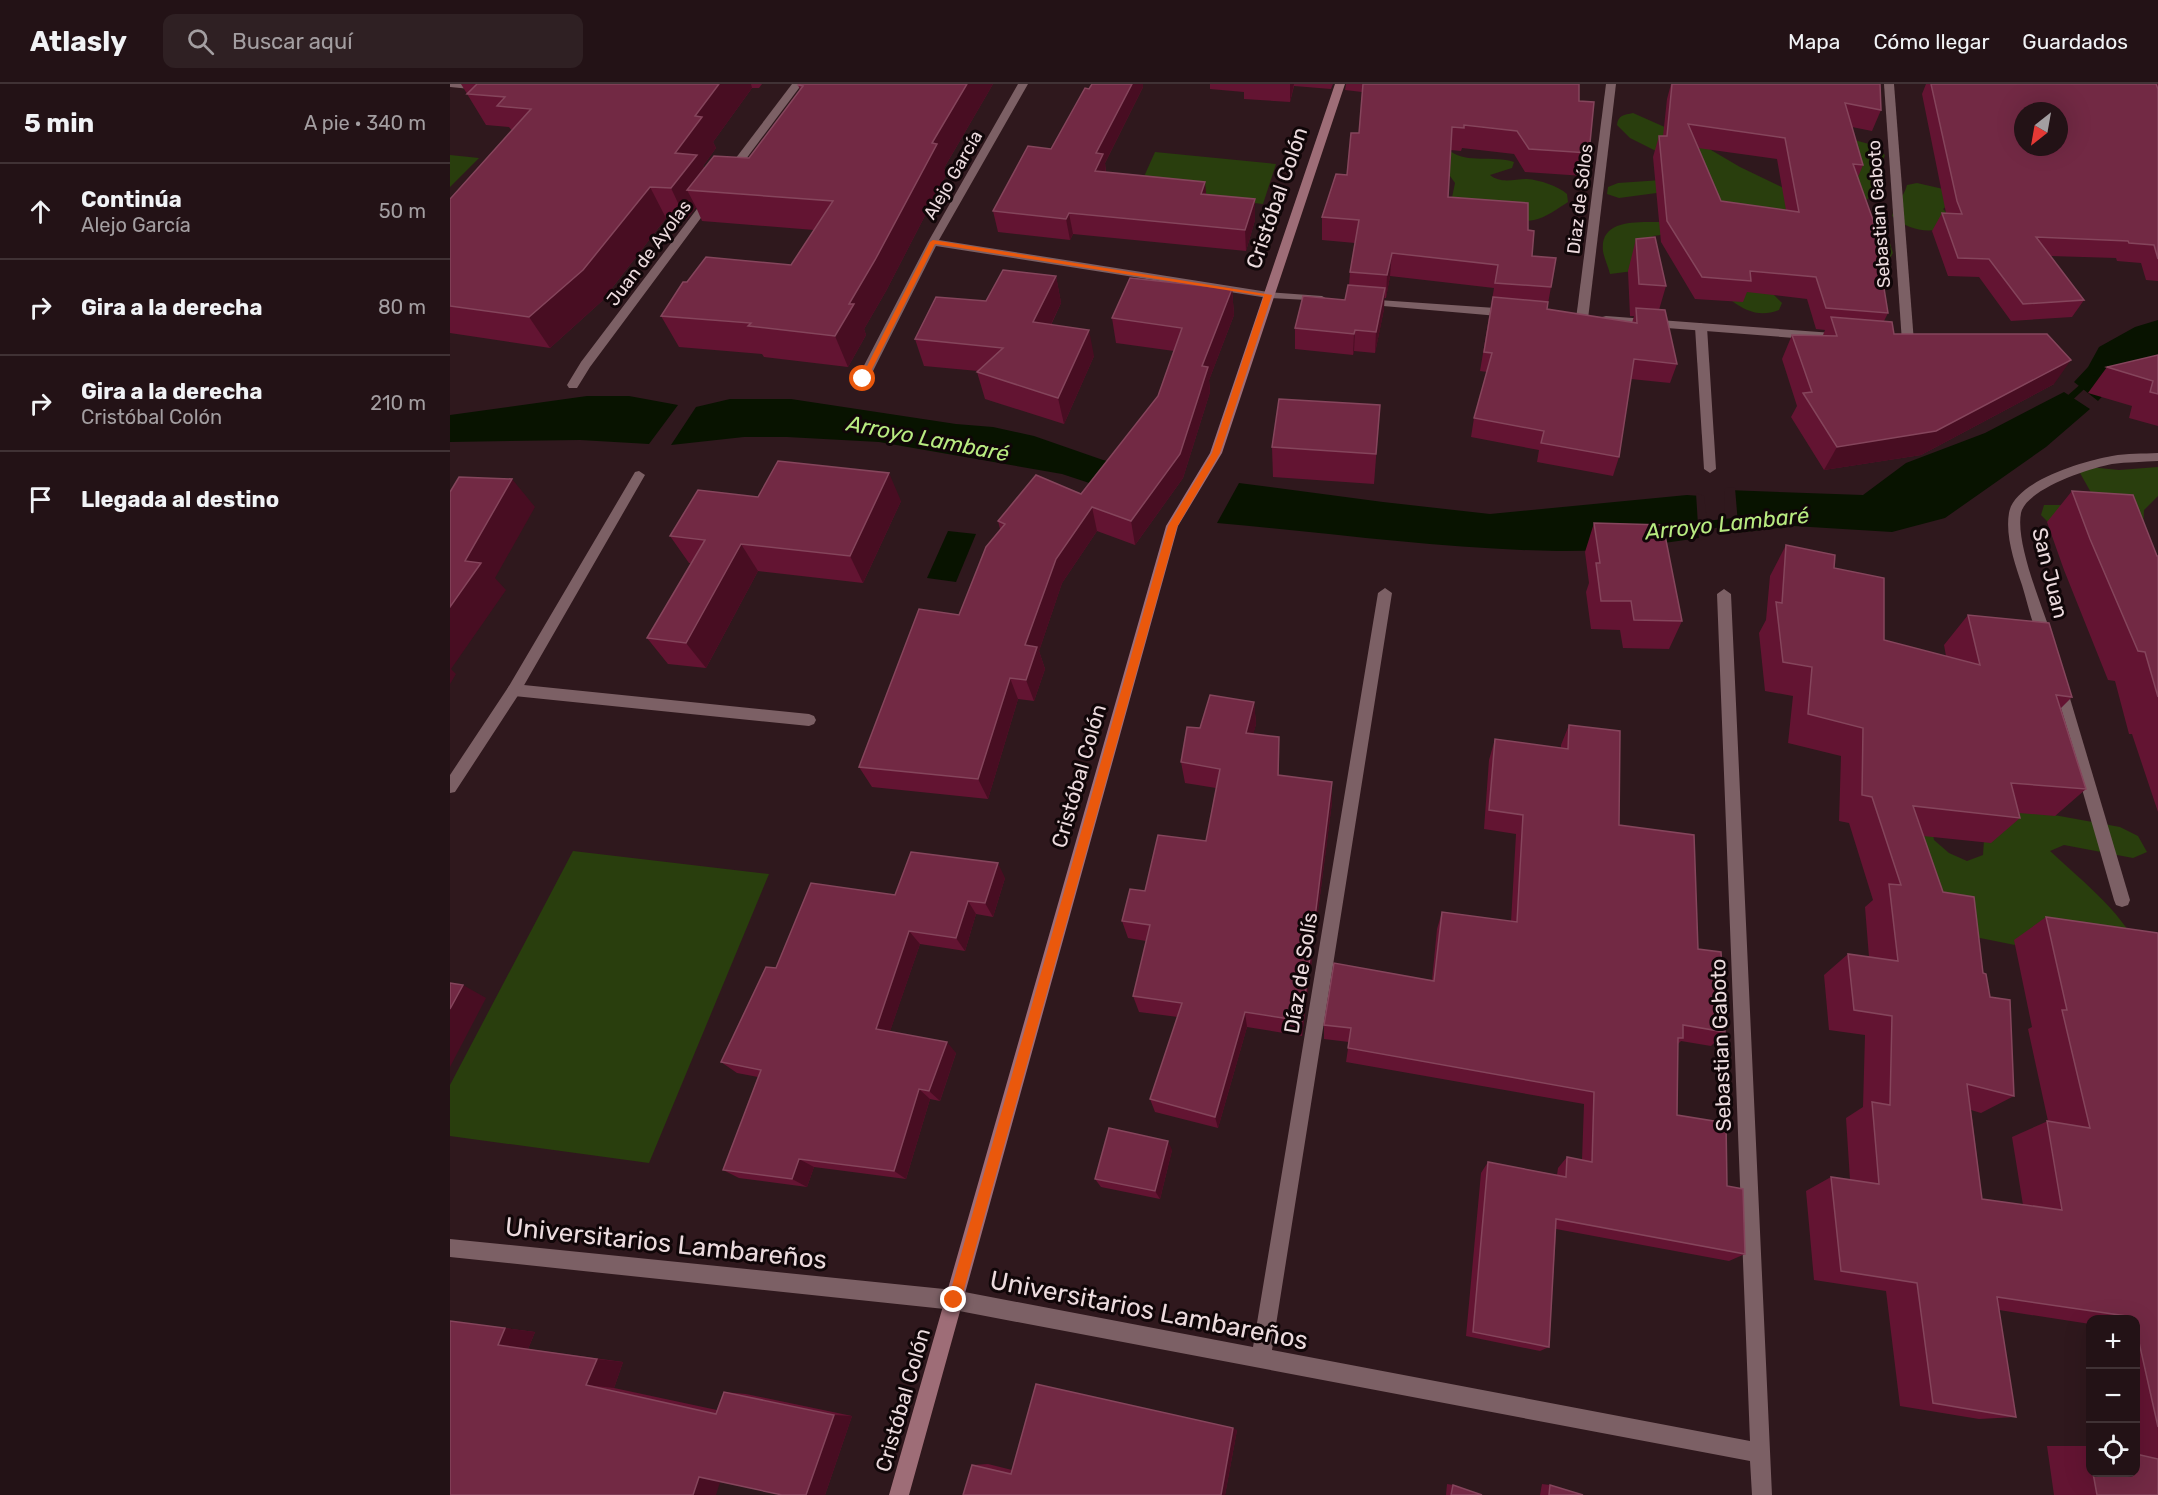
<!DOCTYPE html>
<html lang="es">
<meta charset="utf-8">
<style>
:root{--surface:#231216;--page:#2f2023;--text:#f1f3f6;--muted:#a39ea1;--line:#403235}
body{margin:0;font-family:Rubik,sans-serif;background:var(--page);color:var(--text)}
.controls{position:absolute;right:18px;bottom:18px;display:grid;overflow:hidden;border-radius:12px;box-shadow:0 6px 24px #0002}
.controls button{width:54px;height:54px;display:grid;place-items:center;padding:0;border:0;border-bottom:2px solid var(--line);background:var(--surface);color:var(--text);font:30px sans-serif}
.compass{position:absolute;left:1564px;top:18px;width:54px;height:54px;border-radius:50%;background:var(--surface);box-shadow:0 6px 24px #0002;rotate:211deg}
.stop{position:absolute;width:18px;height:18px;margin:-14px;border:4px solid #ea580c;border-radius:50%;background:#fff}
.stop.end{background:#ea580c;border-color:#fff;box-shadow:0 2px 6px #0008}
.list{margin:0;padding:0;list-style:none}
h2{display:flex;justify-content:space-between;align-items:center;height:78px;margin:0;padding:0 24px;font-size:26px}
h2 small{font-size:20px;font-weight:400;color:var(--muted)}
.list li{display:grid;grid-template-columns:39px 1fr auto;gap:18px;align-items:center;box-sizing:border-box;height:96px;padding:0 24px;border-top:2px solid var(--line)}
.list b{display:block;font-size:22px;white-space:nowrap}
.list p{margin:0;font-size:20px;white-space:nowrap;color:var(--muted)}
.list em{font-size:20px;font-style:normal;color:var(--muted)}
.icon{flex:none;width:33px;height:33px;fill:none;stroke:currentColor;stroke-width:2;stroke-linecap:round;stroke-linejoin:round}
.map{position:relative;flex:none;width:1708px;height:1411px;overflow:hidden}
header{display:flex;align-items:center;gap:36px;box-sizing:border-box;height:84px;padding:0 30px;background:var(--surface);border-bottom:2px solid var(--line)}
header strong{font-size:28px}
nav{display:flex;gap:33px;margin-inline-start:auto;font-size:21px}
.search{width:420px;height:54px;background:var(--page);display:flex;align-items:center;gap:15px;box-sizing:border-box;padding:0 21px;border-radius:12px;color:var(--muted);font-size:22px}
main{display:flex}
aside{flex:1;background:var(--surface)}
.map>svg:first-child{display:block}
.green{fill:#293e0d}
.water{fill:#081300}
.pier{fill:#2f181d}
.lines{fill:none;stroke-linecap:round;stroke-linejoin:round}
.stream{fill:#081300;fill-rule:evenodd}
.lane{fill:#7c6065;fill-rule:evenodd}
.street{fill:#7c6065;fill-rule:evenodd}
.secondary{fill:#9e6d77;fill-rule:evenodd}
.wall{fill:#631432;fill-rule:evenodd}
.shaded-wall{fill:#480d22}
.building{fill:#722944;stroke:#85455c;stroke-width:1.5;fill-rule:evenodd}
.route{fill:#ea580c}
.labels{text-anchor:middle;stroke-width:6;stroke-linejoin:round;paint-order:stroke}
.far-street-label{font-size:18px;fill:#ecdbde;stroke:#100608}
.street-label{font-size:21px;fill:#ecdbde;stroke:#100608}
.water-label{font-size:22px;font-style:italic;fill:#b8eb81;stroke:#100608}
.near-street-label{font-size:26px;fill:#ecdbde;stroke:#100608}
</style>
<header>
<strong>Atlasly</strong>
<div class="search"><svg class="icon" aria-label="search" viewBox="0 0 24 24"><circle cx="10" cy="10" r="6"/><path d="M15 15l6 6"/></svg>Buscar aquí</div>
<nav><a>Mapa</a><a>Cómo llegar</a><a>Guardados</a></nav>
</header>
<main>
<aside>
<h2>5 min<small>A pie · 340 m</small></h2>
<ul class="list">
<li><svg class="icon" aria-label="ahead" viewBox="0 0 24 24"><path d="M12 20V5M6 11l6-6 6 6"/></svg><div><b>Continúa</b><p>Alejo García</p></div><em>50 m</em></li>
<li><svg class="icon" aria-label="right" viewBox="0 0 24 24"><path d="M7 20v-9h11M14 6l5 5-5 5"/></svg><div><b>Gira a la derecha</b></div><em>80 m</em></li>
<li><svg class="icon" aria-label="right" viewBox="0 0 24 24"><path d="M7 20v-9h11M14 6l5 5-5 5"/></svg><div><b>Gira a la derecha</b><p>Cristóbal Colón</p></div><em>210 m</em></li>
<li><svg class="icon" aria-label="arrive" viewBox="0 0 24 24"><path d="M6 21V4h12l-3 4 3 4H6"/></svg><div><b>Llegada al destino</b></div></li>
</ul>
</aside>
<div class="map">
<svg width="1708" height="1411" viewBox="0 0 1708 1411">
<rect width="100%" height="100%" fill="#2f181d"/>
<g class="green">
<path d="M1183 29 1244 56 1290 83 1340 107 1353 132 1203 152 1193 158 1191 186 1160 190C1158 182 1154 174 1153 167 1149 131 1197 139 1220 138L1214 108 1169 114 1157 110 1158 103 1168 99 1212 96 1210 69 1180 54 1167 41C1168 31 1174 31 1183 29Z"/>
<path d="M1386 51 1419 60 1435 71 1433 76 1421 85 1431 99C1427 109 1419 115 1410 119Z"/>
<path d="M1000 67C1018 80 1043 71 1064 78L1062 84 1040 91C1051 100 1064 95 1077 95 1090 96 1108 102 1117 110L1118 118C1107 125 1097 133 1084 136 1060 141 1024 132 999 128L1005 99 1000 92 988 89Z"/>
<polygon points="705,68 826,80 813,120 688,106"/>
<polygon points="0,71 29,74 0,103"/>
<path d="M1467 99 1502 107 1498 121 1493 125 1500 132 1486 146C1469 148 1455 143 1442 132 1445 120 1454 113 1457 101Z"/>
<path d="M1417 135C1435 141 1438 152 1443 169L1431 190 1317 204 1332 219 1329 226C1311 233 1297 228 1282 217L1281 210Z"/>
<polygon points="1639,383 1669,386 1708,383 1708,412 1694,426 1693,445 1708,474 1602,442 1591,431 1594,421 1640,421 1643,412 1630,389"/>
<path d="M1383 620 1479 726 1484 756 1499 769 1517 777 1533 771 1535 741 1555 722 1670 743 1688 752 1697 768 1683 774 1614 761 1600 767C1633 798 1678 832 1693 875L1570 862 1500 848Z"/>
<polygon points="123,767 319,790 199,1079 0,1052 0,1001"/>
</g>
<g class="water">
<polygon points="1708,236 1708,277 1659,305 1648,317 1624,298 1638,283 1649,263 1685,243"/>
<polygon points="1614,308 1640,325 1596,363 1495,434 1442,448 1344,442 1278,450 1277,406 1413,411 1456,379 1535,349"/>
<polygon points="137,312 179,312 228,321 199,360 130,356 0,358 0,331"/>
<polygon points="280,315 341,315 506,340 543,343 584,352 653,376 720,390 700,419 612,390 429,358 337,353 294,353 221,361 246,323"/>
<path d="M789 399 933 418 1040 430 1237 411 1251 412 1256 453C1207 460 1156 468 1107 467 993 465 880 449 767 439Z"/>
<polygon points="498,447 526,450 506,498 477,494"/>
</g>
<g class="pier">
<polygon points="1277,403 1285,404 1289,452 1278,453 1275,451 1274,406"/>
<polygon points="1246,409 1254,412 1259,453 1257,455 1249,457"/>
</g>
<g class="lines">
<g class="stream">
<polygon points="1642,290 1647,293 1645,295 1614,324 1608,324 1608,320"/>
<polygon points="1292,433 1297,437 1292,441 1238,447 1233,443 1238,439"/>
</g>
<g class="lane">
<polygon points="1251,239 1257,243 1266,385 1260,389 1254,385 1245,243"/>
<polygon points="64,600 359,630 364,632 366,636 364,640 359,642 64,612 59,610 57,606 59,602"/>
</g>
<g class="street">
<polygon points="0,0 29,0 36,3 31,6 0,3"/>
<polygon points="342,0 352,0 284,91 276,91 276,87"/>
<polygon points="568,0 578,0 489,156 818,208 872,212 877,215 876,217 818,214 486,162 419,295 417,298 409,298 407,295 478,158"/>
<polygon points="1156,0 1166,0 1138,235 1132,239 1126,235"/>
<polygon points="1434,0 1444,0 1464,258 1458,262 1452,258"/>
<polygon points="256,113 265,115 140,283 127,304 119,304 117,301 131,278"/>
<polygon points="914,215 1060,225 1066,229 1060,233 910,220 910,216"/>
<polygon points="1156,232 1383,249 1389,253 1383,257 1152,239 1152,233"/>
<path d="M1708 369V377C1693 378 1677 378 1662 380 1640 384 1576 405 1571 429 1565 460 1594 527 1604 558L1602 562H1592C1583 544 1578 521 1572 501 1565 480 1555 452 1559 429 1564 397 1634 377 1662 372 1677 369 1693 370 1708 369Z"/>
<polygon points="189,387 195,391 69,610 5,708 0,709 0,691 59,602 185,388"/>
<polygon points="935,504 942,509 822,1266 1300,1357 1267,510 1274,505 1281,510 1322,1411 1302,1411 1300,1377 504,1226 0,1173 0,1155 504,1206 803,1263 928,509"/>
<polygon points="1609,595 1614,597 1616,601 1680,816 1678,821 1672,823 1666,821 1664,816 1602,601 1604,597"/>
</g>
<polygon class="secondary" points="885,0 895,0 772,369 728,442 459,1411 439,1411 716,442 760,369"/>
</g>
<g class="wall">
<polygon points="11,0 312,0 309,4 302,4 263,58 266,64 253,82 254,84 299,74 350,6 348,1 349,0 543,0 494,84 496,91 436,207 414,245 416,251 398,283 314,273 312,270 229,263 211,232 237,198 341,181 364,146 252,137 246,123 236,136 216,134 152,217 100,264 0,249 0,115 62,47 59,43 36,41"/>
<polygon points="642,0 693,0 693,3 655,79 656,88 756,111 805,136 796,167 623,150 620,156 548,148 543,127 601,65"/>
<polygon points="760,0 883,0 881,5 844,2 840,18 794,15 794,8 760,5"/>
<polygon points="896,0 1129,0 1129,17 1139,69 1134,92 1075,88 1064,70 1012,64 1011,67 1001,66 998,113 1078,146 1082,172 1101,203 1097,225 1182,239 1184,232 1180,232 1178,187 1186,155 1216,202 1209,226 1227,280 1220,299 1181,295 1169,373 1163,392 1087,378 1089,366 1021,353 1024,334 1037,288 1030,287 1044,204 940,192 936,214 934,214 934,225 925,269 904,267 903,271 845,265 845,244 895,216 899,201 900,188 905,159 872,156 872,133 897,91 909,49 912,8 895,6"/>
<path d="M1221 0H1430L1431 26 1422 47 1402 43 1413 81 1408 93 1438 229 1434 237 1444 250 1604 300 1471 371 1374 386 1341 333 1347 322 1332 275 1342 251H1373L1375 246 1366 245 1357 215 1297 208 1293 218 1245 215 1211 158 1203 73 1209 52H1213L1217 15ZM1248 64 1327 75 1336 126 1271 117Z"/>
<polygon points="1476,0 1708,0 1708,197 1696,196 1691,179 1667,177 1666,174 1600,172 1634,216 1622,233 1561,237 1529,193 1498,192 1482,147 1492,129 1496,129 1472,10"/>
<polygon points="606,192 611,219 601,241 644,272 614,340 535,315 527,288 528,287 474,282 465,255 536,217"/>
<polygon points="782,205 784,231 759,296 760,308 733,394 685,461 647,447 612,499 589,567 595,585 584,617 568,615 538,715 422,703 409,683 509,531 550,445 548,437 631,410 708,312 724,267 666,259 662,234"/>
<polygon points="1708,271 1708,342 1679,334 1682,322 1638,309 1657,283"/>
<polygon points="930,321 924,400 823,393 822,363"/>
<polygon points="1622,407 1708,472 1708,728 1682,650 1679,650 1665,597 1658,596 1614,486 1597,438"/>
<polygon points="308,413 451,417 413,499 308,487 256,584 218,580 197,554 241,479 239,479 220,452"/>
<polygon points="1144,439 1232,537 1219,565 1173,564 1170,546 1141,545 1136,508 1139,499 1135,468"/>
<polygon points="1336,461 1384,484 1434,556 1496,572 1494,561 1518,531 1622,613 1611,624 1636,705 1605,732 1569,729 1570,734 1541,759 1473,752 1493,808 1533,889 1540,913 1564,1012 1531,1029 1521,1026 1532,1115 1573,1121 1562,1053 1598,1037 1578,945 1582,943 1564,856 1596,833 1708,849 1708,1411 1604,1411 1597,1362 1641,1362 1641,1389 1686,1389 1686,1236 1641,1236 1641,1240 1640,1240 1549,1226 1566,1333 1529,1335 1450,1322 1436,1207 1364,1196 1356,1107 1381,1093 1400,1096 1396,1034 1413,1023 1415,951 1379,946 1374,891 1398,870 1419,873 1415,823 1423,816 1399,739 1389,737 1391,672 1338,659 1343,612 1315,607 1309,549 1316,536 1320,492"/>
<polygon points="804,618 806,640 803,650 829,674 829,691 882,698 882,718 852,952 797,943 768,1044 705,1028 700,1015 728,933 689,928 683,912 696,857 678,854 672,837 695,807 756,757 766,704 735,699 731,678 750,644"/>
<polygon points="1119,641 1169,741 1248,865 1275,948 1261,962 1231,957 1227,961 1227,1031 1277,1102 1295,1170 1279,1177 1106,1145 1099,1263 1090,1267 1016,1252 1031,1089 1038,1078 1107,1091 1108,1084 1117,1073 1132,1076 1134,1020 896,978 899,958 874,955 874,941 982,896 987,845 992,828 1061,838 1066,750 1034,745 1039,676 1045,655 1111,664 1111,661"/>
<polygon points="555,794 543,833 526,830 515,867 470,860 440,947 506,969 490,1017 480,1015 456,1095 364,1083 357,1103 289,1094 273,1086 308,993 287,989 271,978 326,884 445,811"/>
<polygon points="722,1066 710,1115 651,1103 645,1095"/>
<polygon points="55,1244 85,1248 78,1265 173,1278 164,1304 267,1326 274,1308 296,1310 402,1332 375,1411 332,1411 271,1398 0,1411"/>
<polygon points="787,1346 775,1411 513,1411 522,1381 538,1380 562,1386"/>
<polygon points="997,1400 1003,1401 1032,1411 996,1411"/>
<polygon points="1092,1400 1100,1401 1133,1411 1090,1411"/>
</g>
<g class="shaded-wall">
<polygon points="269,0 301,0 302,4 263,58 266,64 253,82 262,102 237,106 246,123 236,136 221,104 225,69 245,32"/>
<polygon points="517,0 543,0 494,84 496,91 436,207 414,245 416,251 398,283 385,252 399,220 482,59"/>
<polygon points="682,0 693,0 693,3 655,79 656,91 645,87 646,69"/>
<polygon points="840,0 844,0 840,18"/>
<polygon points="755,98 757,118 751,110"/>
<polygon points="200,103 216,134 152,217 100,264 79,233"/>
<polygon points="805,115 805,136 796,167 795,146"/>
<polygon points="619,129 623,150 620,156 616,135"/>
<polygon points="942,169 940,192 936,214 937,191"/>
<polygon points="606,192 611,219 589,265 583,238"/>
<polygon points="935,204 934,225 925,269 926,248"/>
<polygon points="782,205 784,231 759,296 760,308 733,394 685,461 681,437 752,282"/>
<polygon points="639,246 644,272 614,340 608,314"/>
<polygon points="905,246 904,267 903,271 904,250"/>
<polygon points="1621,276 1604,300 1471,371 1374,386 1387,363"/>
<polygon points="439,389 451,417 413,499 400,472"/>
<polygon points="62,395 85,423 45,494 56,506 1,585 6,590 0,600 0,523 15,477"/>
<polygon points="642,423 647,447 612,499 589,567 595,585 584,617 576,596 575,561 606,475"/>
<polygon points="291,460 308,487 256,584 236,559"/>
<polygon points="560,594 568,615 538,715 528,695"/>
<polygon points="804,618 806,640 798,671 796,649"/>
<polygon points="882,698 882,718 852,952 852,937"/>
<polygon points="548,779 555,794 543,833 535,819"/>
<polygon points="518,817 526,830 515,867 506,854"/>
<polygon points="459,847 470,860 437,956 426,945"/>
<polygon points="13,901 36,914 0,983 0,925"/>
<polygon points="795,928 797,943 768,1044 765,1033"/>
<polygon points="497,958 506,969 490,1017 479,1007"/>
<polygon points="469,1005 480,1015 456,1095 444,1087"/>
<polygon points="718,1057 722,1066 710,1115 705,1107"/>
<polygon points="349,1075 364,1083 357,1103 342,1095"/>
<polygon points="55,1244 85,1248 78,1265 48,1261"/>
<polygon points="147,1275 173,1278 164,1304 136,1301"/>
<polygon points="384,1331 402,1332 375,1411 356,1411"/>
<polygon points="783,1344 787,1346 775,1411 771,1411"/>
<polygon points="272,1392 266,1411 243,1411 249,1393"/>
</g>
<g class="building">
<polygon points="27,0 269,0 245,32 252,33 225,69 247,71 221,104 200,103 133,186 79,233 0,222 0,115 81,25 47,22 55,13 17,10"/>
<polygon points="349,0 517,0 482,59 487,60 425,176 399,220 404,220 385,252 298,242 301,239 211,232 233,198 237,198 256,173 341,181 383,117 237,106 264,72 299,74 353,2 348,1"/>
<polygon points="642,0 682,0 646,69 653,70 645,87 755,98 751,110 805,115 795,146 619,129 616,135 543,127 578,62 601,65 635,4 639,5"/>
<polygon points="913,0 1129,0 1129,17 1144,18 1139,69 1079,65 1067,47 1014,41 1014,44 1002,43 998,113 1078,119 1078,146 1084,147 1082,172 1106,174 1101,203 1045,199 1048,181 942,169 937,191 900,188 909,136 872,133 886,90 897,91 901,49 909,49"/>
<path d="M1222 0H1430L1431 26 1395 19 1413 81 1403 80 1423 136 1438 229 1376 224 1366 193 1300 187 1301 197 1252 193 1217 137 1209 52H1217ZM1238 40 1335 54 1349 128 1271 117Z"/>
<path d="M1481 0H1706L1708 5V175L1704 161 1679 159 1678 157 1586 153 1634 216 1573 220 1539 175 1508 174 1492 129 1512 130 1507 117ZM1573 27H1609V63H1573Z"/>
<polygon points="1205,153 1216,202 1189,200 1186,155"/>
<polygon points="553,186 606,192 583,238 639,246 608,314 527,288 553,264 465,255 486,213 536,217"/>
<polygon points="680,194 782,205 752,282 758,283 730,370 681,437 642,423 606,475 575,561 587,563 576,596 560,594 528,695 409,683 469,525 509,531 536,463 555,440 548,437 586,391 631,410 708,312 732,244 662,234"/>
<polygon points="898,201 935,204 926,248 905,246 904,250 845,244 853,212 895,216"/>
<polygon points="1043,213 1098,218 1097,225 1187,239 1186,224 1215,226 1227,280 1184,275 1169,373 1091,359 1094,347 1024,334 1042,269 1034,268"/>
<polygon points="1381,233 1442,238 1444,250 1597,250 1621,276 1486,347 1387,363 1353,309 1362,308 1342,251 1387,252"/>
<polygon points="1708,271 1708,310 1700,308 1703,297 1657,283"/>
<polygon points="829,315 930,321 926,370 822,363"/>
<polygon points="328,377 439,389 400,472 291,460 236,559 197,554 255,456 220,452 248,406 308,413"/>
<polygon points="9,393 62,395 15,477 31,479 0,523 0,408"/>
<polygon points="1622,407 1683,411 1707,472 1708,472 1708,613 1695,568 1688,567 1640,455"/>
<polygon points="1144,439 1213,441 1232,537 1184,536 1181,517 1151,517 1146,479 1150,479"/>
<polygon points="1336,461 1385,471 1384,484 1434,494 1434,556 1530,581 1518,531 1599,539 1622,613 1606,611 1636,705 1561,699 1570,734 1463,722 1493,808 1524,813 1533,889 1536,890 1540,913 1560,916 1564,1012 1517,1000 1532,1115 1612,1126 1597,1037 1640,1044 1612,926 1617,926 1596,833 1708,849 1708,1343 1686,1245 1686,1236 1683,1236 1683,1233 1547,1213 1566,1333 1483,1319 1467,1199 1391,1187 1381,1093 1429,1100 1422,1018 1440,1021 1442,932 1404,926 1398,870 1448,877 1439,800 1451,801 1422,713 1412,711 1413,644 1358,630 1362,583 1333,578 1326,518 1332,519"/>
<polygon points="760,611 804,618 796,649 829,653 828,691 882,698 852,937 795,928 765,1033 700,1015 732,919 683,912 700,841 672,837 680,805 695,807 708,751 756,757 770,685 731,678 737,643 750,644"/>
<polygon points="1119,641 1170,647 1169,741 1244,751 1248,865 1271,868 1275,948 1233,941 1233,954 1228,954 1227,1031 1276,1039 1277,1102 1293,1105 1295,1170 1106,1135 1099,1263 1023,1248 1038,1078 1116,1093 1117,1073 1142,1078 1144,1008 898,964 901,944 874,941 884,879 984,897 992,828 1067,838 1073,731 1039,726 1045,655 1118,665"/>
<polygon points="461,768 548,779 535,819 518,817 506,854 459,847 426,945 497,958 479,1007 469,1005 444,1087 349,1075 342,1095 273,1086 311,986 271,978 316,883 326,884 361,799 445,811"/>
<polygon points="0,899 13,901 0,925"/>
<polygon points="659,1044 718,1057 705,1107 645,1095"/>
<polygon points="0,1237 55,1244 48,1261 147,1275 136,1301 266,1330 274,1308 384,1331 356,1411 332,1411 249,1393 243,1411 0,1411"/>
<polygon points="586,1300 783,1344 771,1411 513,1411 522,1381 561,1390"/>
<polygon points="1686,1370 1708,1375 1708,1411 1647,1411 1643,1389 1686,1389"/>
<polygon points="1003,1401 1032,1411 1001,1411"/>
<polygon points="1100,1401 1133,1411 1099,1411"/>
</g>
<polygon class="route" points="483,156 822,211 770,369 727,443 511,1216 509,1220 504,1222 500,1220 498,1216 718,442 762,369 814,212 485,160 417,295 410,296 480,158"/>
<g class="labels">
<g class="far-street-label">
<text transform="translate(503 91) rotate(-60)" y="6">Alejo García</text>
<text transform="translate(1130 115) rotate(-83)" y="6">Diaz de Sólos</text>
<text transform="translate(1429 130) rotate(-94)" y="6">Sebastian Gaboto</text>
<text transform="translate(199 169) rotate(-53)" y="6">Juan de Ayolas</text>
</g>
<g class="street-label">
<text transform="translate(827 114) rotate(-71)" y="7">Cristóbal Colón</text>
<text transform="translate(1600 489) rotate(76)" y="7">San Juan</text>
<text transform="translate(629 692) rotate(-74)" y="7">Cristóbal Colón</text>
<text transform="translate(851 889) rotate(-81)" y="7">Díaz de Solís</text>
<text transform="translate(1271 961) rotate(-92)" y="7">Sebastian Gaboto</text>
<text transform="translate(453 1316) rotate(-74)" y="7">Cristóbal Colón</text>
</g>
<g class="water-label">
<text transform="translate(478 354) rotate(11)" y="8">Arroyo Lambaré</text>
<text transform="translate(1277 439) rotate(-6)" y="8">Arroyo Lambaré</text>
</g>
<g class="near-street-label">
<text transform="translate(216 1159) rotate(6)" y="9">Universitarios Lambareños</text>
<text transform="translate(699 1226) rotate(11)" y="9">Universitarios Lambareños</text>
</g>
</g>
</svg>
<div class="controls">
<button>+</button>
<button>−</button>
<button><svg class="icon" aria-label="locate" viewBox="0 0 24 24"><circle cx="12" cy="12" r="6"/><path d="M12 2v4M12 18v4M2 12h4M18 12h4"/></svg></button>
</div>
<svg class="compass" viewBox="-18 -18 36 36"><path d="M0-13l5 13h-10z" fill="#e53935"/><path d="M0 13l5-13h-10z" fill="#a39ea1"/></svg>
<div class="stop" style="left:413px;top:295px"></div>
<div class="stop end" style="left:504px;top:1216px"></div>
</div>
</main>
